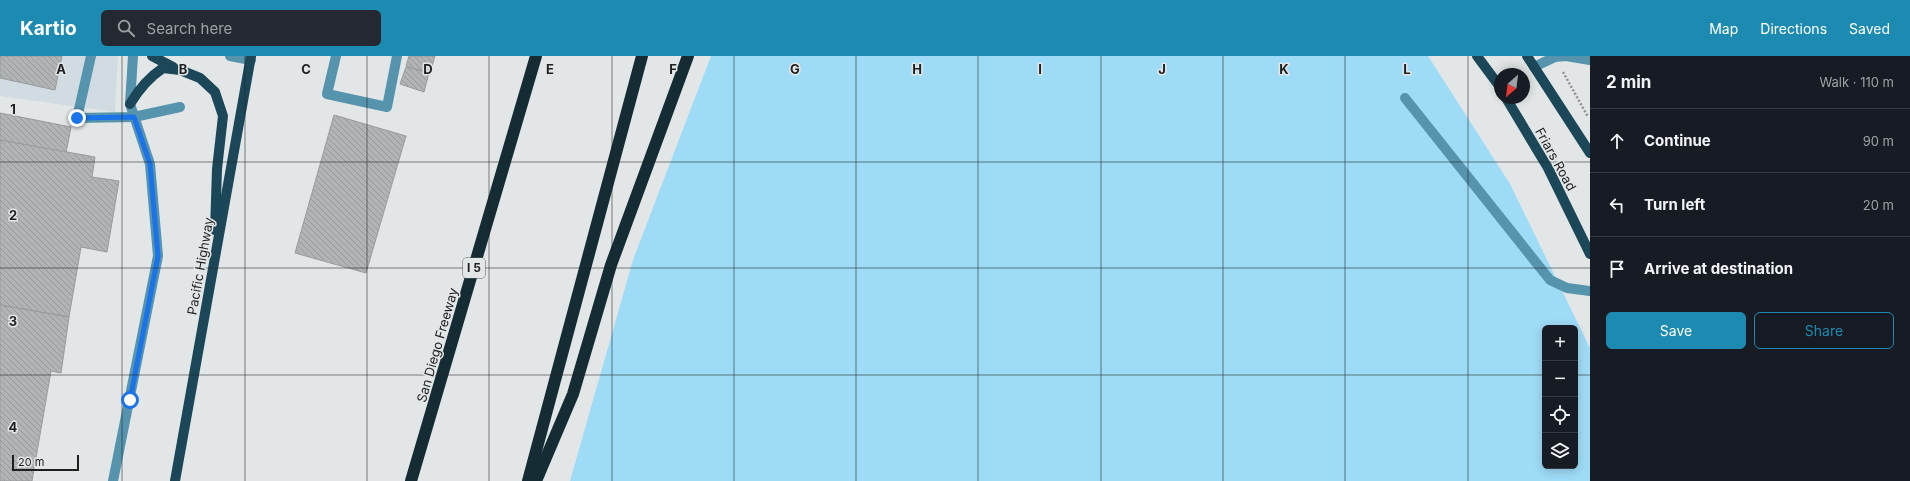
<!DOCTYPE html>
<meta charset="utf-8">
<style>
:root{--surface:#171b24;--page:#242831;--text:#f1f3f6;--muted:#9ea1a6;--line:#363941;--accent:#1d8bb1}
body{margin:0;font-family:Inter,sans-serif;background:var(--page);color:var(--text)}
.controls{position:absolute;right:12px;bottom:12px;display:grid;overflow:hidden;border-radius:6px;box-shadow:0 2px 10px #0003}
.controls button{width:36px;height:36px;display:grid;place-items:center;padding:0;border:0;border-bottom:1px solid var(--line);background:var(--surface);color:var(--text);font:20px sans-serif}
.compass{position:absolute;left:1494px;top:12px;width:36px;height:36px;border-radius:50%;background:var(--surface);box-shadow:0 2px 10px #0003;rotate:208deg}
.scale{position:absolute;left:12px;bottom:10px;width:67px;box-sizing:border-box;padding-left:4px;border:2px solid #1e2020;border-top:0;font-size:11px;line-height:14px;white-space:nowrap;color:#1e2020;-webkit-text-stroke:3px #e2e6e7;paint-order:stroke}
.stop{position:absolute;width:12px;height:12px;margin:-9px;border:3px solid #1a73e8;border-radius:50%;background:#fff}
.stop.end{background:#1a73e8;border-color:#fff;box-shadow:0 1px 4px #0008}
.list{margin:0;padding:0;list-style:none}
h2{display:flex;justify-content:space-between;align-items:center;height:52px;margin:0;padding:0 16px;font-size:17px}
h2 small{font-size:13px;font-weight:400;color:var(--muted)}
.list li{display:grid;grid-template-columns:26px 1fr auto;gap:12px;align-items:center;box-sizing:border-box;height:64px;padding:0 16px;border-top:1px solid var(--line)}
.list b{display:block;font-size:15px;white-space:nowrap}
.list em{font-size:13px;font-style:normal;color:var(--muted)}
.actions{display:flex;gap:8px;padding:12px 16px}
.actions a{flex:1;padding:9px 0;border:1px solid var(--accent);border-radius:6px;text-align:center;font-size:14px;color:var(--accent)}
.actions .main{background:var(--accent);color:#fff}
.icon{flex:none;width:22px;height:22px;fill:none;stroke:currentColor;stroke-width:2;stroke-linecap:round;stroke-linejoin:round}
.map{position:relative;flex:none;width:1590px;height:425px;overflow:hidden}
header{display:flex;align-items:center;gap:24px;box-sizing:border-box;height:56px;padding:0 20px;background:var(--accent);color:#fff}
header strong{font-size:19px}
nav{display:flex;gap:22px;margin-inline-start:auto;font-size:14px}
.search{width:280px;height:36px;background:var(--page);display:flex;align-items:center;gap:10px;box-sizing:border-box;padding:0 14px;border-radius:6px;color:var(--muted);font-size:15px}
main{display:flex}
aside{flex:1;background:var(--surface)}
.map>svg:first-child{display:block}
.built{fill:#d1dce2}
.green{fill:#9edbf6;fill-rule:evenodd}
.building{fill:url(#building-back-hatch);stroke:#989b9c}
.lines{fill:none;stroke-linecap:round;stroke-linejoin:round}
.path{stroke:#8e9192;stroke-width:2.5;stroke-dasharray:2 2;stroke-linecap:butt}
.lane{stroke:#5693ad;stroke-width:10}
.street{stroke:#5693ad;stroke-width:10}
.primary{stroke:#1b4758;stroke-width:10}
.highway{stroke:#162c35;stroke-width:12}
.route{stroke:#1a73e8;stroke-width:5}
.grid{fill:none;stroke:#1e2020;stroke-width:1;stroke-opacity:0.55}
.labels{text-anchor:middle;stroke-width:3;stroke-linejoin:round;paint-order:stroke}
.shield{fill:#e2e6e7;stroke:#595b5c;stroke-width:1}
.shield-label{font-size:12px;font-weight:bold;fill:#1e2020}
.street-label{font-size:13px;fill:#1e2020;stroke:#e2e6e7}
.grid-label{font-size:13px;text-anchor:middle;font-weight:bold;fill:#1e2020;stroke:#e2e6e7;stroke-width:3;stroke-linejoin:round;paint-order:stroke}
</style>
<header>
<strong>Kartio</strong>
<div class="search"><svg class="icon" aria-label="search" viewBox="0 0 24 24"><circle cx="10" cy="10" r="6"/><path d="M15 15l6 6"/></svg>Search here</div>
<nav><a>Map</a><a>Directions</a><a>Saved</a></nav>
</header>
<main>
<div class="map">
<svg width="1590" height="425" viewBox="0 0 1590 425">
<defs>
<pattern id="building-back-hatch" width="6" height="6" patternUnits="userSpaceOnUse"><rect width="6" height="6" fill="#b1b4b6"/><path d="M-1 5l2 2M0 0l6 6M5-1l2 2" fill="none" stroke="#989a9c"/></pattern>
</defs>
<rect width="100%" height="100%" fill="#e2e6e7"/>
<polygon class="built" points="0,0 118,0 115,56 0,40"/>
<path class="green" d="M711 0H1428L1510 128 1590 292V425H570L633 204ZM1545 272H1575V410H1545Z"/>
<g class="building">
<polygon points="0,0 62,0 55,34 0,22"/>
<polygon points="409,0 435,0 430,17 406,10"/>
<polygon points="406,11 429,17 424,36 400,28"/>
<polygon points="0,57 71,71 66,97 0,84"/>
<polygon points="334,59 406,80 366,217 295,197"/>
<polygon points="0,84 95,101 92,121 119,125 107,196 81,191 69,261 0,249"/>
<polygon points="0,249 69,261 61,317 51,315 32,425 0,425"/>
</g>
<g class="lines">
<polyline class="path" points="1563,16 1588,61"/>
<g class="lane">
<polyline points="91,0 77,62 134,61 180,51"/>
<polyline points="336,0 327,38 387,51 397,0"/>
<polyline points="1405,42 1550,224 1567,232 1590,235"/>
</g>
<g class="street">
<polyline points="230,0 251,4"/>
<polyline points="1566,0 1590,4"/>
<polyline points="1534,11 1555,1 1566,0"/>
<polyline points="113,425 158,200 150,108 130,48 133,0"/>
</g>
<g class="primary">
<polyline points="152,0 173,11"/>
<polyline points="1477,0 1500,31"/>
<polyline points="1527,0 1590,97"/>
<polyline points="1506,42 1548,112 1590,198"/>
<path d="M130 48C139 33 148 22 163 12L180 14 200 22 215 36 223 60 217 113 215 174"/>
<polyline points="175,425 251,0"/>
</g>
<g class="highway">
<polyline points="411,425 536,0"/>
<polyline points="528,425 642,0"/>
<polyline points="536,425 573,338 611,209 688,0"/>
</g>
</g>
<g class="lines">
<polyline class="route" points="77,62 134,61 150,108 158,200 130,344"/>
</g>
<path class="grid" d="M122 0V425M245 0V425M367 0V425M489 0V425M612 0V425M734 0V425M856 0V425M978 0V425M1101 0V425M1223 0V425M1345 0V425M1468 0V425M0 106H1590M0 212H1590M0 319H1545M1575 319H1590"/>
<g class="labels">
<rect class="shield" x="463" y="202" width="22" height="20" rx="3"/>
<g class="shield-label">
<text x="474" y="216">I 5</text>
</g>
<g class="street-label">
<text transform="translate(1556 103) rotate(61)" y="5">Friars Road</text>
<text transform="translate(200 210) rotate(-80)" y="5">Pacific Highway</text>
<text transform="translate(437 289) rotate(-74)" y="5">San Diego Freeway</text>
</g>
</g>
<g class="grid-label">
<text x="61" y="18">A</text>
<text x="183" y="18">B</text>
<text x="306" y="18">C</text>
<text x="428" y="18">D</text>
<text x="550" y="18">E</text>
<text x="673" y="18">F</text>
<text x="795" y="18">G</text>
<text x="917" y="18">H</text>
<text x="1040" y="18">I</text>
<text x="1162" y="18">J</text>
<text x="1284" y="18">K</text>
<text x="1407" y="18">L</text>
<text x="13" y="58">1</text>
<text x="13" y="164">2</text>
<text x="13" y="270">3</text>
<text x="13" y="376">4</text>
</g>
</svg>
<div class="controls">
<button>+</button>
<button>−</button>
<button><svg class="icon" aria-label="locate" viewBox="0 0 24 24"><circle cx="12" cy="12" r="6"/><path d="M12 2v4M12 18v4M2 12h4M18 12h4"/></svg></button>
<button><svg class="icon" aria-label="layers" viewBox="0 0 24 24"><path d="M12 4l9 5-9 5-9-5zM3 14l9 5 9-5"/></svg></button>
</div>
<svg class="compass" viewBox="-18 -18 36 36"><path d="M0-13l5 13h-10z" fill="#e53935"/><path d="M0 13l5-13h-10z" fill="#9ea1a6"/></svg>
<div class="scale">20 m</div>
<div class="stop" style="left:130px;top:344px"></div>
<div class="stop end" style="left:77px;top:62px"></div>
</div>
<aside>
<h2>2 min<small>Walk · 110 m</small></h2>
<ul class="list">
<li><svg class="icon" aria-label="ahead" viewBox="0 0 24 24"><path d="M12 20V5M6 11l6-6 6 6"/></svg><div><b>Continue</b></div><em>90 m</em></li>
<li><svg class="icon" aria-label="left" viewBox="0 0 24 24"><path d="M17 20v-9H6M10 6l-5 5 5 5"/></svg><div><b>Turn left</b></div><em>20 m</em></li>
<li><svg class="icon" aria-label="arrive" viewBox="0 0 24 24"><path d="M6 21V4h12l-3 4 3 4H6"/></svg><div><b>Arrive at destination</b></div></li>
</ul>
<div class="actions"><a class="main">Save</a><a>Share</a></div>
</aside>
</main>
